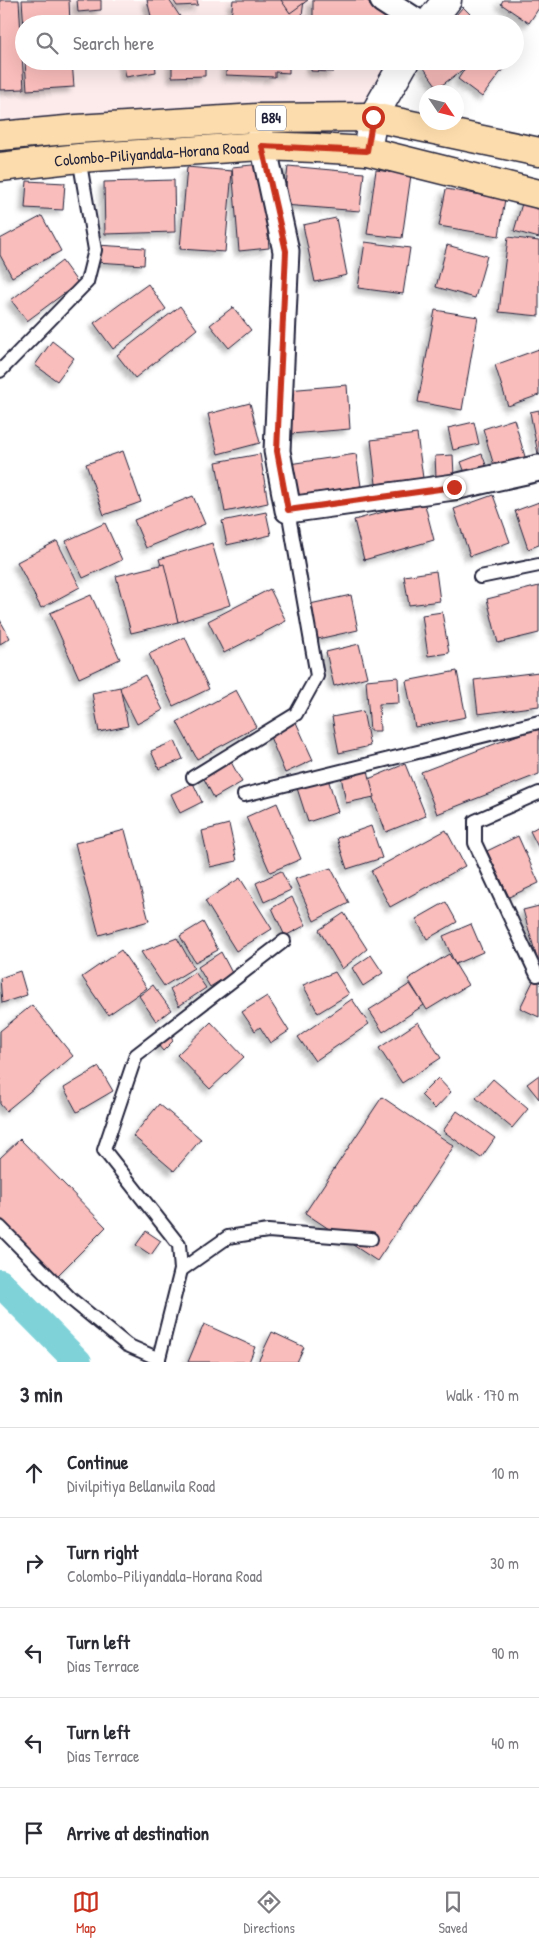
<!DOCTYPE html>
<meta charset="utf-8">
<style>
:root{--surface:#fff;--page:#f7f7f7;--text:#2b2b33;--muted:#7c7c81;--line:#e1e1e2;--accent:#c8321e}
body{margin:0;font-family:"Patrick Hand",sans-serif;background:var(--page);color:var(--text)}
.compass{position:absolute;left:419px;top:85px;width:45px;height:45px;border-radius:50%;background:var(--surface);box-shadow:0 5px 20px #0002;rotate:125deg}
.stop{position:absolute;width:15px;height:15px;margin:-11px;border:4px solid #c8321e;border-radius:50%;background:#fff}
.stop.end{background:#c8321e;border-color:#fff;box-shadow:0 1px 5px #0008}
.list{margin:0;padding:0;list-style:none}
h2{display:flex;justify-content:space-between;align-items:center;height:65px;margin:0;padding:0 20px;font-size:21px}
h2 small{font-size:16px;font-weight:400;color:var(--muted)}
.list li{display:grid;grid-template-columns:32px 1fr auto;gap:15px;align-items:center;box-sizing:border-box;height:90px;padding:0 20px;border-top:1px solid var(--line)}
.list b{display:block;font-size:19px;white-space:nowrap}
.list p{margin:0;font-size:16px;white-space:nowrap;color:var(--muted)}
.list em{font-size:16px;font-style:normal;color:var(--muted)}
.icon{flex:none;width:28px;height:28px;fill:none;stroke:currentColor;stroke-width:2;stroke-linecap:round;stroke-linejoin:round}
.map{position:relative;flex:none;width:539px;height:1362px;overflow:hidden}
.search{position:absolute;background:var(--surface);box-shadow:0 5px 20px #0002;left:15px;right:15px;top:15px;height:55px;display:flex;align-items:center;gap:12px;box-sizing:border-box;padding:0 18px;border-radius:28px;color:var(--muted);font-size:19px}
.sheet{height:515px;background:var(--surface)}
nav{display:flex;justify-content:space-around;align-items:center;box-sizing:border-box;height:70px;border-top:1px solid var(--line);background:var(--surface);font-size:14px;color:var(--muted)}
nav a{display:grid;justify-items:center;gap:2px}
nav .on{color:var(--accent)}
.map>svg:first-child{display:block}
.built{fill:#fdebeb}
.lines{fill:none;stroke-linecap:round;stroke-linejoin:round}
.canal{stroke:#80d2d9;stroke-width:28}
.building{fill:#f9bdbb;stroke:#22223b;filter:url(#shadow)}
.lane-casing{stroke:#22223b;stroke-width:16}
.street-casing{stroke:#22223b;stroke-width:29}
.secondary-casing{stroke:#22223b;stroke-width:31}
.primary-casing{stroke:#22223b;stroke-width:31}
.lane{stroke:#fff;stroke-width:12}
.street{stroke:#fff;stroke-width:25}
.secondary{stroke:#fff;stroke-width:28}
.primary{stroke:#fcdcac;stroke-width:28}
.route{stroke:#c8321e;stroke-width:6}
.labels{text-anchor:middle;stroke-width:4.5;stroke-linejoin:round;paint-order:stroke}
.shield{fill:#fff;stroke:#646476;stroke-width:1}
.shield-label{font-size:15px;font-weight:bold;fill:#22223b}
.street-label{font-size:16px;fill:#22223b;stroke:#fff}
</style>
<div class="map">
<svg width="539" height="1362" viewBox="0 0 539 1362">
<defs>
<filter id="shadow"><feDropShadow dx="-4.5" dy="4.5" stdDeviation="2.5" flood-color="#0004"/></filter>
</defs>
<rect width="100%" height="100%" fill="#fff"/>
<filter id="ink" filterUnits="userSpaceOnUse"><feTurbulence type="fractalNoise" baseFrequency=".02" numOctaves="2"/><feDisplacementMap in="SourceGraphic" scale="10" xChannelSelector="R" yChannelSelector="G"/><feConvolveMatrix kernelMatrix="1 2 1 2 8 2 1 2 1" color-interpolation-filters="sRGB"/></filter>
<g filter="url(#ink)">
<polygon class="built" points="0,0 383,0 420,24 24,24 24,61 405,61 375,112 0,125"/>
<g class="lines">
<polyline class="canal" points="0,1283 78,1362"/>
</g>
<g class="building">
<polygon points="0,0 19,0 24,89 0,90"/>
<polygon points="22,0 69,0 70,24 24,24 24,29"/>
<polygon points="77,0 101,0 101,10 78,12"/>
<polygon points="147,0 169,0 185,24 153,24"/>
<polygon points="173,0 197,0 198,5 177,6"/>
<polygon points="233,0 304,0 301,24 277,24 231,18"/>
<polygon points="281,0 308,0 290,13"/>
<polygon points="313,0 366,0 402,24 313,24"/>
<polygon points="503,0 539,0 539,8 529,23 501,4"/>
<polygon points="463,7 480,24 448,24"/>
<polygon points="147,16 149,24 117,24 117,22"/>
<polygon points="25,61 72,61 74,87 27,90"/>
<polygon points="123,61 155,61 156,72 126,77"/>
<polygon points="172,61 205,61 205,76 172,77"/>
<polygon points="227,61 289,61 289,73 275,72 275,77 226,75"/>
<polygon points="312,61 334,61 333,72 311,71"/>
<polygon points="419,61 460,61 465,68 438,88"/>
<polygon points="470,61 509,61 482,97 458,79"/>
<polygon points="262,164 269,248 239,251 232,167"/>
<polygon points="288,166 364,173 360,211 284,205"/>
<polygon points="187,167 232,171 225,252 180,249"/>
<polygon points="376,170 411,175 402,238 367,234"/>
<polygon points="174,180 175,232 105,234 104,182"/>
<polygon points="27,181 65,183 63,210 25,208"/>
<polygon points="446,189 505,199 499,236 439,226"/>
<polygon points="523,200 539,204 539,238 514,231"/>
<polygon points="42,216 61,251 12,277 0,255 0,239"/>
<polygon points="336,218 347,275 315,282 303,225"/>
<polygon points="508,237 539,241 539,316 499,312"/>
<polygon points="365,242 410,248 403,294 358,288"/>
<polygon points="97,245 145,248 144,265 96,262"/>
<polygon points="447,245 487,256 475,298 436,287"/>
<polygon points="62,261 78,283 27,321 11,300"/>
<polygon points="148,284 166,309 113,349 94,323"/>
<polygon points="180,306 197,329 135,378 117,355"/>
<polygon points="233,307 251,330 229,348 210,325"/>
<polygon points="435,310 478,317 462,410 418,402"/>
<polygon points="52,341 74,358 57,381 35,365"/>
<polygon points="539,349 539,395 508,406 495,365"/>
<polygon points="347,385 350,429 291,434 287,390"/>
<polygon points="250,403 260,443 218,454 208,414"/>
<polygon points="539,410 539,454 538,454 530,412"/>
<polygon points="514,419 526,460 495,469 483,429"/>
<polygon points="474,422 479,444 453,450 448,428"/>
<polygon points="417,434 423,478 376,484 371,440"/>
<polygon points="123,451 141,502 104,515 86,464"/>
<polygon points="260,454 268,503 225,512 216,462"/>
<polygon points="356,454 361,486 293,496 289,464"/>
<polygon points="482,454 489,473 468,481 461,462"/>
<polygon points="453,455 454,476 436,477 435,456"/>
<polygon points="493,495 510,542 470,556 454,509"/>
<polygon points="193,496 205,524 146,548 134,520"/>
<polygon points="424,501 434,540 364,560 354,520"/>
<polygon points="539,502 539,545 528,549 515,511"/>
<polygon points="266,512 271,535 227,545 222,521"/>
<polygon points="105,523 122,560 83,578 66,541"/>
<polygon points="57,541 80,587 41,608 17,562"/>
<polygon points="212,543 230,605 178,622 159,559"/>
<polygon points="164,564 178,622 131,633 116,576"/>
<polygon points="436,571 440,601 409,605 404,576"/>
<polygon points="539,586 539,633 498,643 487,599"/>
<polygon points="270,589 286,621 224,653 208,621"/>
<polygon points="91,595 120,659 79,678 50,613"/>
<polygon points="351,595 358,630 318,639 310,604"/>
<polygon points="442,612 449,653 428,656 422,615"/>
<polygon points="0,620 10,638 0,644"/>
<polygon points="185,637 209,689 173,706 149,654"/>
<polygon points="359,644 367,677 334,686 326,652"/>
<polygon points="457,671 466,717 415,727 406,681"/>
<polygon points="539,672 539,706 478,714 474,680"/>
<polygon points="145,675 163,710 137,724 119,688"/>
<polygon points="398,677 399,703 379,704 380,731 370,731 366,680"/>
<polygon points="120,687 128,726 99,732 92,693"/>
<polygon points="236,690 256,727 197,759 177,722"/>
<polygon points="363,711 370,746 339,753 332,717"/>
<polygon points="295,720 313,760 285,773 268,732"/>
<polygon points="539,727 539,774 437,814 421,772"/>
<polygon points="175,741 183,759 159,769 151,751"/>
<polygon points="231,762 242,782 214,798 203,777"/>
<polygon points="405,764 426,816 386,832 366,780"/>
<polygon points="368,770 374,797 346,803 341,776"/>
<polygon points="327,775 338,812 308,822 296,785"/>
<polygon points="193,783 202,802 180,813 171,794"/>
<polygon points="277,803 301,859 270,872 246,817"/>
<polygon points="229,824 237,861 210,867 202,831"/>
<polygon points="371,826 382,858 347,869 337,838"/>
<polygon points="539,826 539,849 530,831"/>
<polygon points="125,830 149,921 99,935 75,843"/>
<polygon points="446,830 465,866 390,907 371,871"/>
<polygon points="518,836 539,883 509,897 487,851"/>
<polygon points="331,868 349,903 314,921 295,879"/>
<polygon points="281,871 291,890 264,902 256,883"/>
<polygon points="240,878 272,929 236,951 205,901"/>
<polygon points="292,897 306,925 285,936 272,908"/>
<polygon points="446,902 457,922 427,939 416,919"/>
<polygon points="539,906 539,961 538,962 523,910"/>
<polygon points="344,913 367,949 342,969 319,930"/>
<polygon points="203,922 218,950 195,962 180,936"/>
<polygon points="471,924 483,952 455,964 443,936"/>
<polygon points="177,938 194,968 164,986 141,952"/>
<polygon points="121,950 147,988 108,1015 82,977"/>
<polygon points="221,952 232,973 210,987 198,967"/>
<polygon points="449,954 468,985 427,1010 408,979"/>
<polygon points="371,955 383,973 363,986 352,968"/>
<polygon points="539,969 539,1017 520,1008"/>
<polygon points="20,971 27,995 2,1003 0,978"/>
<polygon points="195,972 206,988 179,1006 170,989"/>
<polygon points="335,972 349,994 318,1013 303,985"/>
<polygon points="410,984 424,1005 383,1032 369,1010"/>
<polygon points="153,985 171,1010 156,1021 139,996"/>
<polygon points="267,996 289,1031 270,1043 260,1027 255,1031 242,1012"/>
<polygon points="352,999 369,1024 315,1061 298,1037"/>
<polygon points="32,1005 73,1056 6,1111 0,1104 0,1031"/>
<polygon points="211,1022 244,1057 210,1089 177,1055"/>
<polygon points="418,1022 441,1058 402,1083 379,1048"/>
<polygon points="170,1035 173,1041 163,1051 158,1045"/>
<polygon points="99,1067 113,1091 77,1112 64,1088"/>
<polygon points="539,1075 539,1099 527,1084"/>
<polygon points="438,1078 451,1092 435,1109 421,1095"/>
<polygon points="493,1079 528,1109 512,1128 476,1098"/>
<polygon points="382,1097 454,1146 377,1261 305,1213"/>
<polygon points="159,1104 201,1139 174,1171 133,1136"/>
<polygon points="457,1111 495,1138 481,1158 443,1131"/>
<polygon points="20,1139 106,1227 57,1276 0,1218 0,1158"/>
<polygon points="146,1231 161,1241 151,1255 136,1245"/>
<polygon points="204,1324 255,1347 249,1362 188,1362"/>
<polygon points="272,1332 304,1347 297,1362 258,1362"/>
</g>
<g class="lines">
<defs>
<g id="lane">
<polyline points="0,371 87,282 95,250 79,158"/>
<polyline points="480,577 539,565"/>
<polyline points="193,777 296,714 317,676 288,510"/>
<polyline points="244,795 539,722"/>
<polyline points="537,975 475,843 475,821 539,793"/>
<polyline points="0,1227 72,1300 127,1345 159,1359"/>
<polyline points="181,1270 228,1237 268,1231 371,1239"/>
<polyline points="158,1362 181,1270 179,1245 104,1150 136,1055 284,941"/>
</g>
<g id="street">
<polyline points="383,0 420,24"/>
<polyline points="259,126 286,251 277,451 288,510 454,487 539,468"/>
</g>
<g id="secondary">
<polyline points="428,24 447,0"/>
<polyline points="367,151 373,117 405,61"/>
</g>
<g id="primary">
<polyline points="0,136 77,129 257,118 373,117 539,152"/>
<path id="s1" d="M0 167 79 158 262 146 316 148 367 151 539 194"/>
</g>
</defs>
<use href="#lane" class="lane-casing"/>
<use href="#street" class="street-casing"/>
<use href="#secondary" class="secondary-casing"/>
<use href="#primary" class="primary-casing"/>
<use href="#lane" class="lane"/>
<use href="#street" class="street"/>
<use href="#secondary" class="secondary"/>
<use href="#primary" class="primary"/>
</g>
</g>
<g class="lines" filter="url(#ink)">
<polyline class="route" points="373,117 367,151 262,146 286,251 277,451 288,510 454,487"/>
</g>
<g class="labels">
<rect class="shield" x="256" y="105.5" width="30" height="25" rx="4"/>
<g class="shield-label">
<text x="271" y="123">B84</text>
</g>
<g class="street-label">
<text dy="6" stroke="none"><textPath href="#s1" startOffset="152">Colombo-Piliyandala-Horana Road</textPath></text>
</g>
</g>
</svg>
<svg class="compass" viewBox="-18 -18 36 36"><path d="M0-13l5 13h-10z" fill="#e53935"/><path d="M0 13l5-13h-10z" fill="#7c7c81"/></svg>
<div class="stop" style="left:373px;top:117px"></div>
<div class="stop end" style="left:454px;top:487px"></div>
<div class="search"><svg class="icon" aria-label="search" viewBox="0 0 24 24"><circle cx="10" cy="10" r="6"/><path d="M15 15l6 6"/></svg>Search here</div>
</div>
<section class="sheet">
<h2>3 min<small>Walk · 170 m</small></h2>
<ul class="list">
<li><svg class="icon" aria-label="ahead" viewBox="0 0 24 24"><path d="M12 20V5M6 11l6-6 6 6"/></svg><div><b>Continue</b><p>Divilpitiya Bellanwila Road</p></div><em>10 m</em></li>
<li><svg class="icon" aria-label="right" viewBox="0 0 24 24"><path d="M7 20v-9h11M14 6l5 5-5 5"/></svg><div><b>Turn right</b><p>Colombo-Piliyandala-Horana Road</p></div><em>30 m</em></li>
<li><svg class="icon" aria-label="left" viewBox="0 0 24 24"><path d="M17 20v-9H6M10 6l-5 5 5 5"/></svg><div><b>Turn left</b><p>Dias Terrace</p></div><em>90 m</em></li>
<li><svg class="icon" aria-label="left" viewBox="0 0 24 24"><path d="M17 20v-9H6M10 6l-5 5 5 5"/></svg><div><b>Turn left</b><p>Dias Terrace</p></div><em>40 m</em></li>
<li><svg class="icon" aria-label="arrive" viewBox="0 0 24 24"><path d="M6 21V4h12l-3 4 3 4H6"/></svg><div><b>Arrive at destination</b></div></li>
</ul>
</section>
<nav>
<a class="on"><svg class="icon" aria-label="map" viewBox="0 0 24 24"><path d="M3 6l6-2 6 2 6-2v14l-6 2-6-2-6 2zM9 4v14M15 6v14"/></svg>Map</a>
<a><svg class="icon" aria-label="directions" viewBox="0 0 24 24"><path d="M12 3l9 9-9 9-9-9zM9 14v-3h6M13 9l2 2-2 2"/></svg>Directions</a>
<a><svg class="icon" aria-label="saved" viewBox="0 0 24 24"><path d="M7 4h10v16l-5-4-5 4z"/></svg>Saved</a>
</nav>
